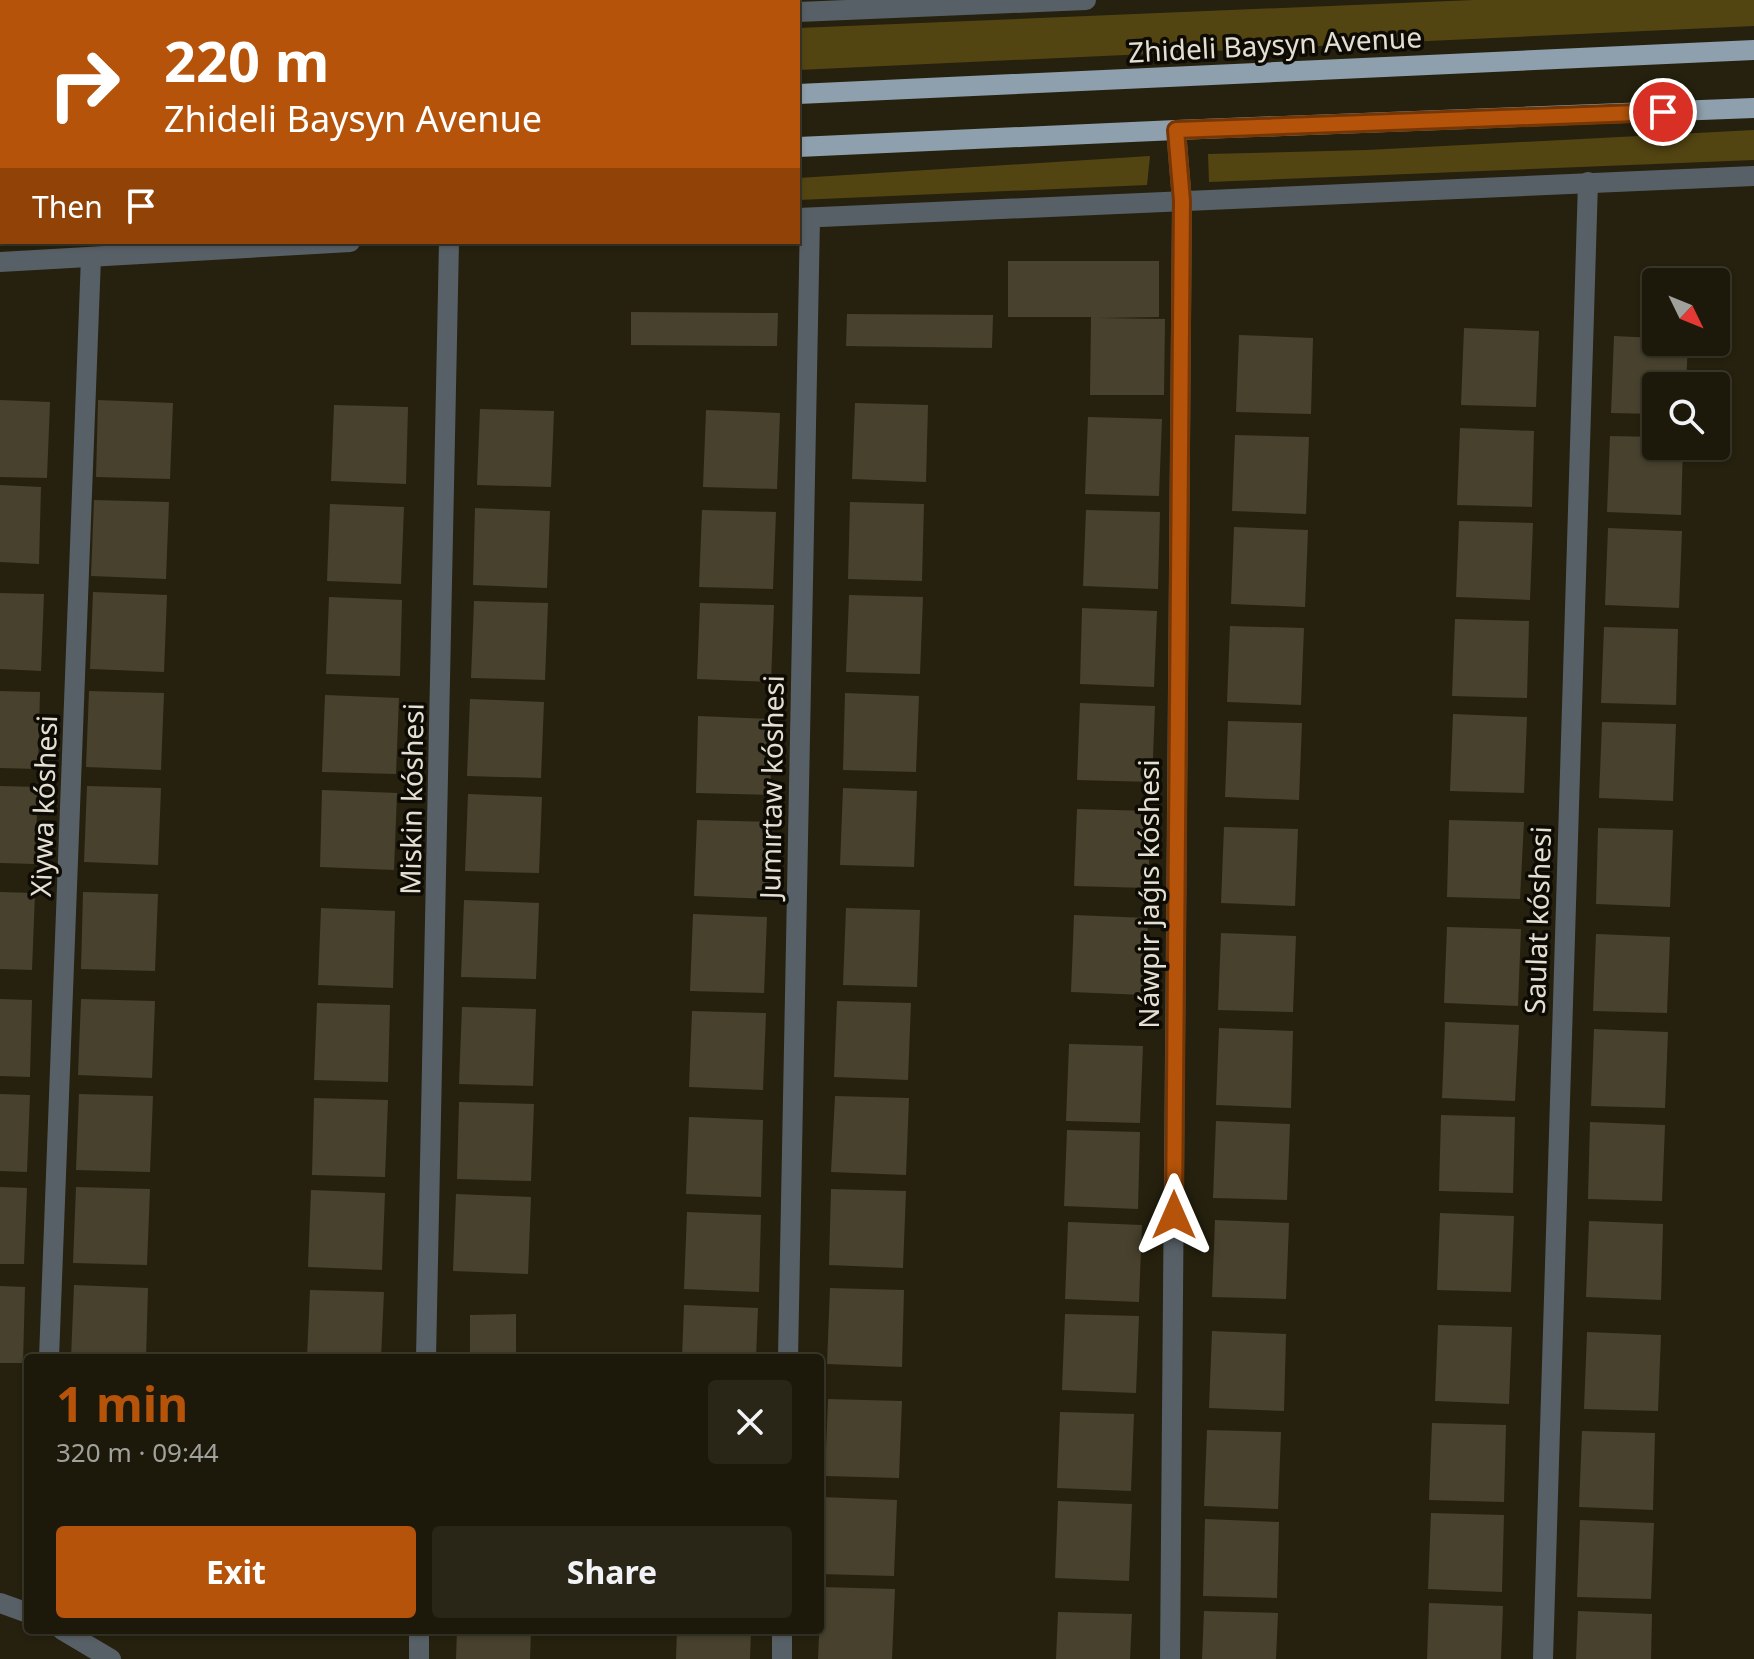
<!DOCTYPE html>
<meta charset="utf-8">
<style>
:root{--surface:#1c190a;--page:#292618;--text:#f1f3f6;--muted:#a0a09c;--line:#3a382b;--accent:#b45309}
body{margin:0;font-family:"Noto Sans",sans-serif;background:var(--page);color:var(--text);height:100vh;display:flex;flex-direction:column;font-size:30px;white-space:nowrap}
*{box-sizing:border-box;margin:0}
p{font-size:26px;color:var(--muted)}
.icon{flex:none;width:44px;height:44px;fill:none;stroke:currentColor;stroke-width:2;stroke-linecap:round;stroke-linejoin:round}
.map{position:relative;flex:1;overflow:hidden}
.side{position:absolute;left:24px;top:1354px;width:800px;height:280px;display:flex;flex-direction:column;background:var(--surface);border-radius:8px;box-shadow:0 2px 6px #0004,0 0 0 2px var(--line)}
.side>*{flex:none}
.top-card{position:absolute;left:0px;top:0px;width:800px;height:244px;box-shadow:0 2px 6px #0004,0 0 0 2px var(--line);background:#b45309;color:#fff;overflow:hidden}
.needle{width:52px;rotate:133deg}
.fabs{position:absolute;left:1642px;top:268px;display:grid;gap:16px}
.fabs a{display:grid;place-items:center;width:88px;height:88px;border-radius:8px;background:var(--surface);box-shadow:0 2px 6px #0004,0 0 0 2px var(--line);font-size:40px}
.pin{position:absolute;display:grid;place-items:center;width:68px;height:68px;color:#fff;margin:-34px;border:4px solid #fff;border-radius:50%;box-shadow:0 2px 8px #0007}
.me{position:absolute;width:88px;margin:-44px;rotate:0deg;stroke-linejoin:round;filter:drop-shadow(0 0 6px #0008)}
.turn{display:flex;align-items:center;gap:28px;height:168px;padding:0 32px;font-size:36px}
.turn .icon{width:104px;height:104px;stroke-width:2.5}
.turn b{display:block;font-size:56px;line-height:68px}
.then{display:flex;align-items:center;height:76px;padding:0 32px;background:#0003;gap:16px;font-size:30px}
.round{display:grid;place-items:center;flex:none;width:84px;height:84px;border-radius:8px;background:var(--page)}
.summary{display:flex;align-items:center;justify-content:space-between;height:136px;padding:0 32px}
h1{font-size:48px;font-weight:700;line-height:60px;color:var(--accent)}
.primary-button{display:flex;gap:16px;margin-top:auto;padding:16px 32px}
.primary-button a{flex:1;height:92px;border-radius:8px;background:var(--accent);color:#fff;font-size:32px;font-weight:700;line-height:92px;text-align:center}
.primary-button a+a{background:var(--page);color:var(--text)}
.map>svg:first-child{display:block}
</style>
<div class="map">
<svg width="1754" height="1659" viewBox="0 0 1754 1659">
<rect width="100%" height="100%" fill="#26210e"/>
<g fill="#534512">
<path d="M1474,0H1754V26L798,70V28Z"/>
<path d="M1754,130V160L1209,182L1208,154L1367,150Z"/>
<path d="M1150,156L1147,185L798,200V178Z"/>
</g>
<g fill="#47412d">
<path d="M1008,261H1159V317L1099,318L1165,319L1164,395H1090L1091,317H1008Z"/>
<path d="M631,312L778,313L777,346L631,345Z"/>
<path d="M847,314L993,315L992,348L846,346Z"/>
<path d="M1464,328L1539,331L1536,407L1461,405Z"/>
<path d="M1239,335L1313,338L1311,414L1236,412Z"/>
<path d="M1614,336L1656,338V342H1688L1686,386H1656V414L1611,413Z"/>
<path d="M0,400L50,402L47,478L0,477Z"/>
<path d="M98,400L173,403L170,479L96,477Z"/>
<path d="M855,403L928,405L926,482L852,479Z"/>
<path d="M334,405L408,407L406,484L331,481Z"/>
<path d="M480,409L554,411L551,487L477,485Z"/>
<path d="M706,410L780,413L777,489L703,487Z"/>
<path d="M1088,417L1162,419L1159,496L1085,494Z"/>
<path d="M1460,428L1534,431L1532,507L1457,505Z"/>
<path d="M1235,435L1309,437L1306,514L1232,511Z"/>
<path d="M1610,436L1656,437V446H1683L1681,515L1607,512Z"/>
<path d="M0,485L41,487L39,564L0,562Z"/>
<path d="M94,500L169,502L166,579L91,576Z"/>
<path d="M850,502L924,504L922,581L848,579Z"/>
<path d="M330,504L404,507L401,584L327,581Z"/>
<path d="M475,508L550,511L547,588L473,585Z"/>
<path d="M702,510L776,512L773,589L699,587Z"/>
<path d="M1086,510L1160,512L1158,589L1083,586Z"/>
<path d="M1459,521L1533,523L1530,600L1456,597Z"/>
<path d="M1234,527L1308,530L1305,607L1231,604Z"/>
<path d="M1608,528L1682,531L1679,608L1605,605Z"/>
<path d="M93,592L167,595L164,672L90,669Z"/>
<path d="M0,593L44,594L41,671L0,669Z"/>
<path d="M849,595L923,597L920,674L846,672Z"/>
<path d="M329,597L402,600L400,676L326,674Z"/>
<path d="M474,601L548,603L545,680L471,678Z"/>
<path d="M700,603L774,605L771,682L697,679Z"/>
<path d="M1082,608L1157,611L1154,687L1080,684Z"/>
<path d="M1455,619L1529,621L1527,698L1452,696Z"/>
<path d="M1230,626L1304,628L1301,705L1227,702Z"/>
<path d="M1604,627L1678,629L1676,705L1601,703Z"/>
<path d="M0,691L40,692L38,769L0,768Z"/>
<path d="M89,691L164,693L161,770L86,767Z"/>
<path d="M845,693L919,696L916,772L843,770Z"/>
<path d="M325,695L399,698L396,774L322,772Z"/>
<path d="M470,699L544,702L541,778L467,776Z"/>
<path d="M1080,703L1155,706L1152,782L1077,780Z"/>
<path d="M1453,714L1527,717L1524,793L1450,791Z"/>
<path d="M698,716L773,719L770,795L696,793Z"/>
<path d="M1228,721L1302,723L1299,800L1225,797Z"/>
<path d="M1602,722L1676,724L1673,801L1599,798Z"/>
<path d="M0,786L38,787L35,864L0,863Z"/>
<path d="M87,786L161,788L158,865L84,862Z"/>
<path d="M843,788L917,791L914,867L840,865Z"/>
<path d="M322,790L397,793L394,870L320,867Z"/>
<path d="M468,794L542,797L539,873L465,871Z"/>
<path d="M1077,809L1151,811L1148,888L1074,886Z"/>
<path d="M697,820L771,822L769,899L694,896Z"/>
<path d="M1449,820L1524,822L1520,899L1447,897Z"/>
<path d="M1224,827L1298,829L1295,906L1221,903Z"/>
<path d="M1598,828L1673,830L1670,907L1596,904Z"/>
<path d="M0,892L35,893L32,970L0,969Z"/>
<path d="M83,892L158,894L155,971L81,969Z"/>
<path d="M464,900L539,903L536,979L461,977Z"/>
<path d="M321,908L395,911L393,988L318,985Z"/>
<path d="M846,908L920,910L917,987L843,985Z"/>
<path d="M693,914L767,917L764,993L690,991Z"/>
<path d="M1074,915L1148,918L1145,995L1071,992Z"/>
<path d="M1447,927L1521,929L1518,1006L1444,1003Z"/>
<path d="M1221,933L1296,936L1293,1012L1218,1010Z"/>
<path d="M1596,934L1670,937L1667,1013L1593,1011Z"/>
<path d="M0,999L32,1000L30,1077L0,1076Z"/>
<path d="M81,999L155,1001L152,1078L78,1075Z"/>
<path d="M837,1001L911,1003L908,1080L834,1077Z"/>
<path d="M317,1003L390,1005L388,1082L314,1080Z"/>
<path d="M462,1007L536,1009L533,1086L459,1084Z"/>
<path d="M692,1011L766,1013L763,1090L689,1087Z"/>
<path d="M1445,1022L1519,1025L1515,1101L1442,1098Z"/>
<path d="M1219,1028L1293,1031L1291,1108L1216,1105Z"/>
<path d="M1594,1029L1668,1032L1665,1108L1591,1106Z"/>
<path d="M1069,1044L1143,1046L1140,1123L1066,1121Z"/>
<path d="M0,1094L30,1095L27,1172L0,1171Z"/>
<path d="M79,1094L153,1096L150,1172L76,1170Z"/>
<path d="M835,1096L909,1098L906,1175L831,1172Z"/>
<path d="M314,1098L388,1100L385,1177L312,1175Z"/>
<path d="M459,1102L534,1104L531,1181L457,1179Z"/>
<path d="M1441,1115L1515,1117L1513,1193L1439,1191Z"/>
<path d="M689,1117L763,1120L761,1197L686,1194Z"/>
<path d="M1216,1121L1290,1124L1287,1200L1213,1198Z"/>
<path d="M1590,1122L1665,1125L1662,1201L1588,1199Z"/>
<path d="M1067,1130L1140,1132L1138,1209L1064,1206Z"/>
<path d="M0,1187L27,1188L24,1264H0Z"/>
<path d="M76,1187L150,1189L147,1265L73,1263Z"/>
<path d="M831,1189L906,1191L903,1268L829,1265Z"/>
<path d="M311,1190L385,1193L382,1270L308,1267Z"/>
<path d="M456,1194L531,1197L528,1274L453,1271Z"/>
<path d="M687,1212L761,1215L759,1292L684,1289Z"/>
<path d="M1440,1213L1514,1216L1511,1292L1437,1290Z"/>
<path d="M1215,1220L1289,1223L1286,1299L1212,1297Z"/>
<path d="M1589,1221L1663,1224L1661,1300L1586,1297Z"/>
<path d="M1068,1222L1142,1225L1139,1302L1065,1299Z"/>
<path d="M74,1285L148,1288L146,1358H71Z"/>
<path d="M0,1286L25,1287L23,1363H0Z"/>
<path d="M830,1288L904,1290L902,1367L827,1364Z"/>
<path d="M310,1290L384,1292L381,1358H307Z"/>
<path d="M684,1305L758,1308L756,1358H682Z"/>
<path d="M516,1314V1358H470V1315Z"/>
<path d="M1065,1314L1139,1316L1136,1393L1062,1390Z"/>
<path d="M1438,1325L1512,1327L1509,1404L1435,1401Z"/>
<path d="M1212,1331L1286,1334L1284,1411L1209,1408Z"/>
<path d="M1587,1332L1661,1335L1658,1411L1584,1409Z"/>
<path d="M828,1399L902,1401L899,1478L825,1476Z"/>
<path d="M1060,1412L1134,1414L1131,1491L1057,1488Z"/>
<path d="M1432,1423L1506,1425L1504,1502L1429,1500Z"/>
<path d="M1207,1430L1281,1432L1278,1509L1204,1506Z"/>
<path d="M1582,1431L1655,1433L1653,1510L1579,1507Z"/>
<path d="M822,1497L897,1500L894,1576L820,1574Z"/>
<path d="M1058,1501L1132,1504L1129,1581L1055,1578Z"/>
<path d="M1431,1513L1504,1515L1502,1592L1428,1589Z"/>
<path d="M1205,1519L1279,1522L1277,1598L1203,1596Z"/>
<path d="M1580,1520L1654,1523L1651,1599L1577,1597Z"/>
<path d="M821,1587L895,1589L892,1659H818Z"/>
<path d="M1429,1603L1503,1606L1501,1659H1427Z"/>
<path d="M1204,1611L1278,1613L1276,1659H1202Z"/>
<path d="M1578,1611L1652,1614L1651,1659H1576Z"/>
<path d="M1058,1612L1132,1614L1130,1659H1056Z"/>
<path d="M457,1630H531L530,1659H456Z"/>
<path d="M677,1630H751L750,1659H676Z"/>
</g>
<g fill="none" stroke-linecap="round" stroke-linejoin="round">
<g stroke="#586067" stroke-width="20">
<path d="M437,2L438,0"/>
<path d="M798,12L1086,0"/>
<path d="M0,50H2"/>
<path d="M798,218L1754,176"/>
<path d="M0,262L350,242"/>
<path d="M49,1358L91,257"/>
<path d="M426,1358L449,242"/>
<path d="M788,1358L810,218"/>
<path d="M0,1603L28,1613"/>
<path d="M62,1630L111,1659"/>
<path d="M419,1659V1630"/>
<path d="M782,1659V1630"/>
<path d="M1170,1659L1182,201L1176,130"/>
<path d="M1543,1659L1588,182"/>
</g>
<g stroke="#8ea0ad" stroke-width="20">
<path d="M798,94L1754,50"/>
<path d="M0,131H2"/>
<path d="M798,147L1176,130L1754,108"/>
<path d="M0,184H2"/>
</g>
</g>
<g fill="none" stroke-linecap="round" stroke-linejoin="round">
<defs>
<path id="route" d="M1174,1215L1182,201L1176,130L1663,112"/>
</defs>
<use href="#route" stroke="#753606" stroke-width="20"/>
<use href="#route" stroke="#b45309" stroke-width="14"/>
</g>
<g text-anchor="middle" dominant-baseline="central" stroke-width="7" stroke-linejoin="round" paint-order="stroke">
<g font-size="28" fill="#e3dfd3" stroke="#0d0b04">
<text transform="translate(1275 44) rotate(-3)">Zhideli Baysyn Avenue</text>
<text transform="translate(771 787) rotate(-89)">Jumırtaw kóshesi</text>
<text transform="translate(411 799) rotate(-89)">Miskin kóshesi</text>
<text transform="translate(43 806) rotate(-88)">Xiywa kóshesi</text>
<text transform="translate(1148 894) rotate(-90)">Náwpir jaǵıs kóshesi</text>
<text transform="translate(1537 920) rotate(-88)">Saulat kóshesi</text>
</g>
</g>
</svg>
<div class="fabs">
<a><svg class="needle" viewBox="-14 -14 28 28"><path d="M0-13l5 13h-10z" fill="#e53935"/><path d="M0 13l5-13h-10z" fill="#a0a09c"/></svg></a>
<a><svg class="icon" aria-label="search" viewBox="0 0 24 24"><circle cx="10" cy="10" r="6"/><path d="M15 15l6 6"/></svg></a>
</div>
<div class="pin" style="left:1663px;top:112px;background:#d93025"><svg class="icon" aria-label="arrive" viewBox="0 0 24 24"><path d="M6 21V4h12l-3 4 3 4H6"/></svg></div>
<svg class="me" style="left:1174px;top:1215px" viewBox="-20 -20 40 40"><path d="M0-17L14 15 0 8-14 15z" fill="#b45309" stroke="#fff" stroke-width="4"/></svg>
<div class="top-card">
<div class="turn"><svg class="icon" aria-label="right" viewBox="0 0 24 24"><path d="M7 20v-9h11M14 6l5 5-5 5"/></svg><div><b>220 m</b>Zhideli Baysyn Avenue</div></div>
<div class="then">Then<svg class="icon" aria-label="arrive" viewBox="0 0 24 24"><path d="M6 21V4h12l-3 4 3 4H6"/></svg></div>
</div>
<section class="side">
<div class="summary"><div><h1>1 min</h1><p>320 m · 09:44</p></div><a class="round"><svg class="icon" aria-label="close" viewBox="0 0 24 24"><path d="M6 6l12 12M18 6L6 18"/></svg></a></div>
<div class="primary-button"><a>Exit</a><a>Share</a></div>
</section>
</div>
